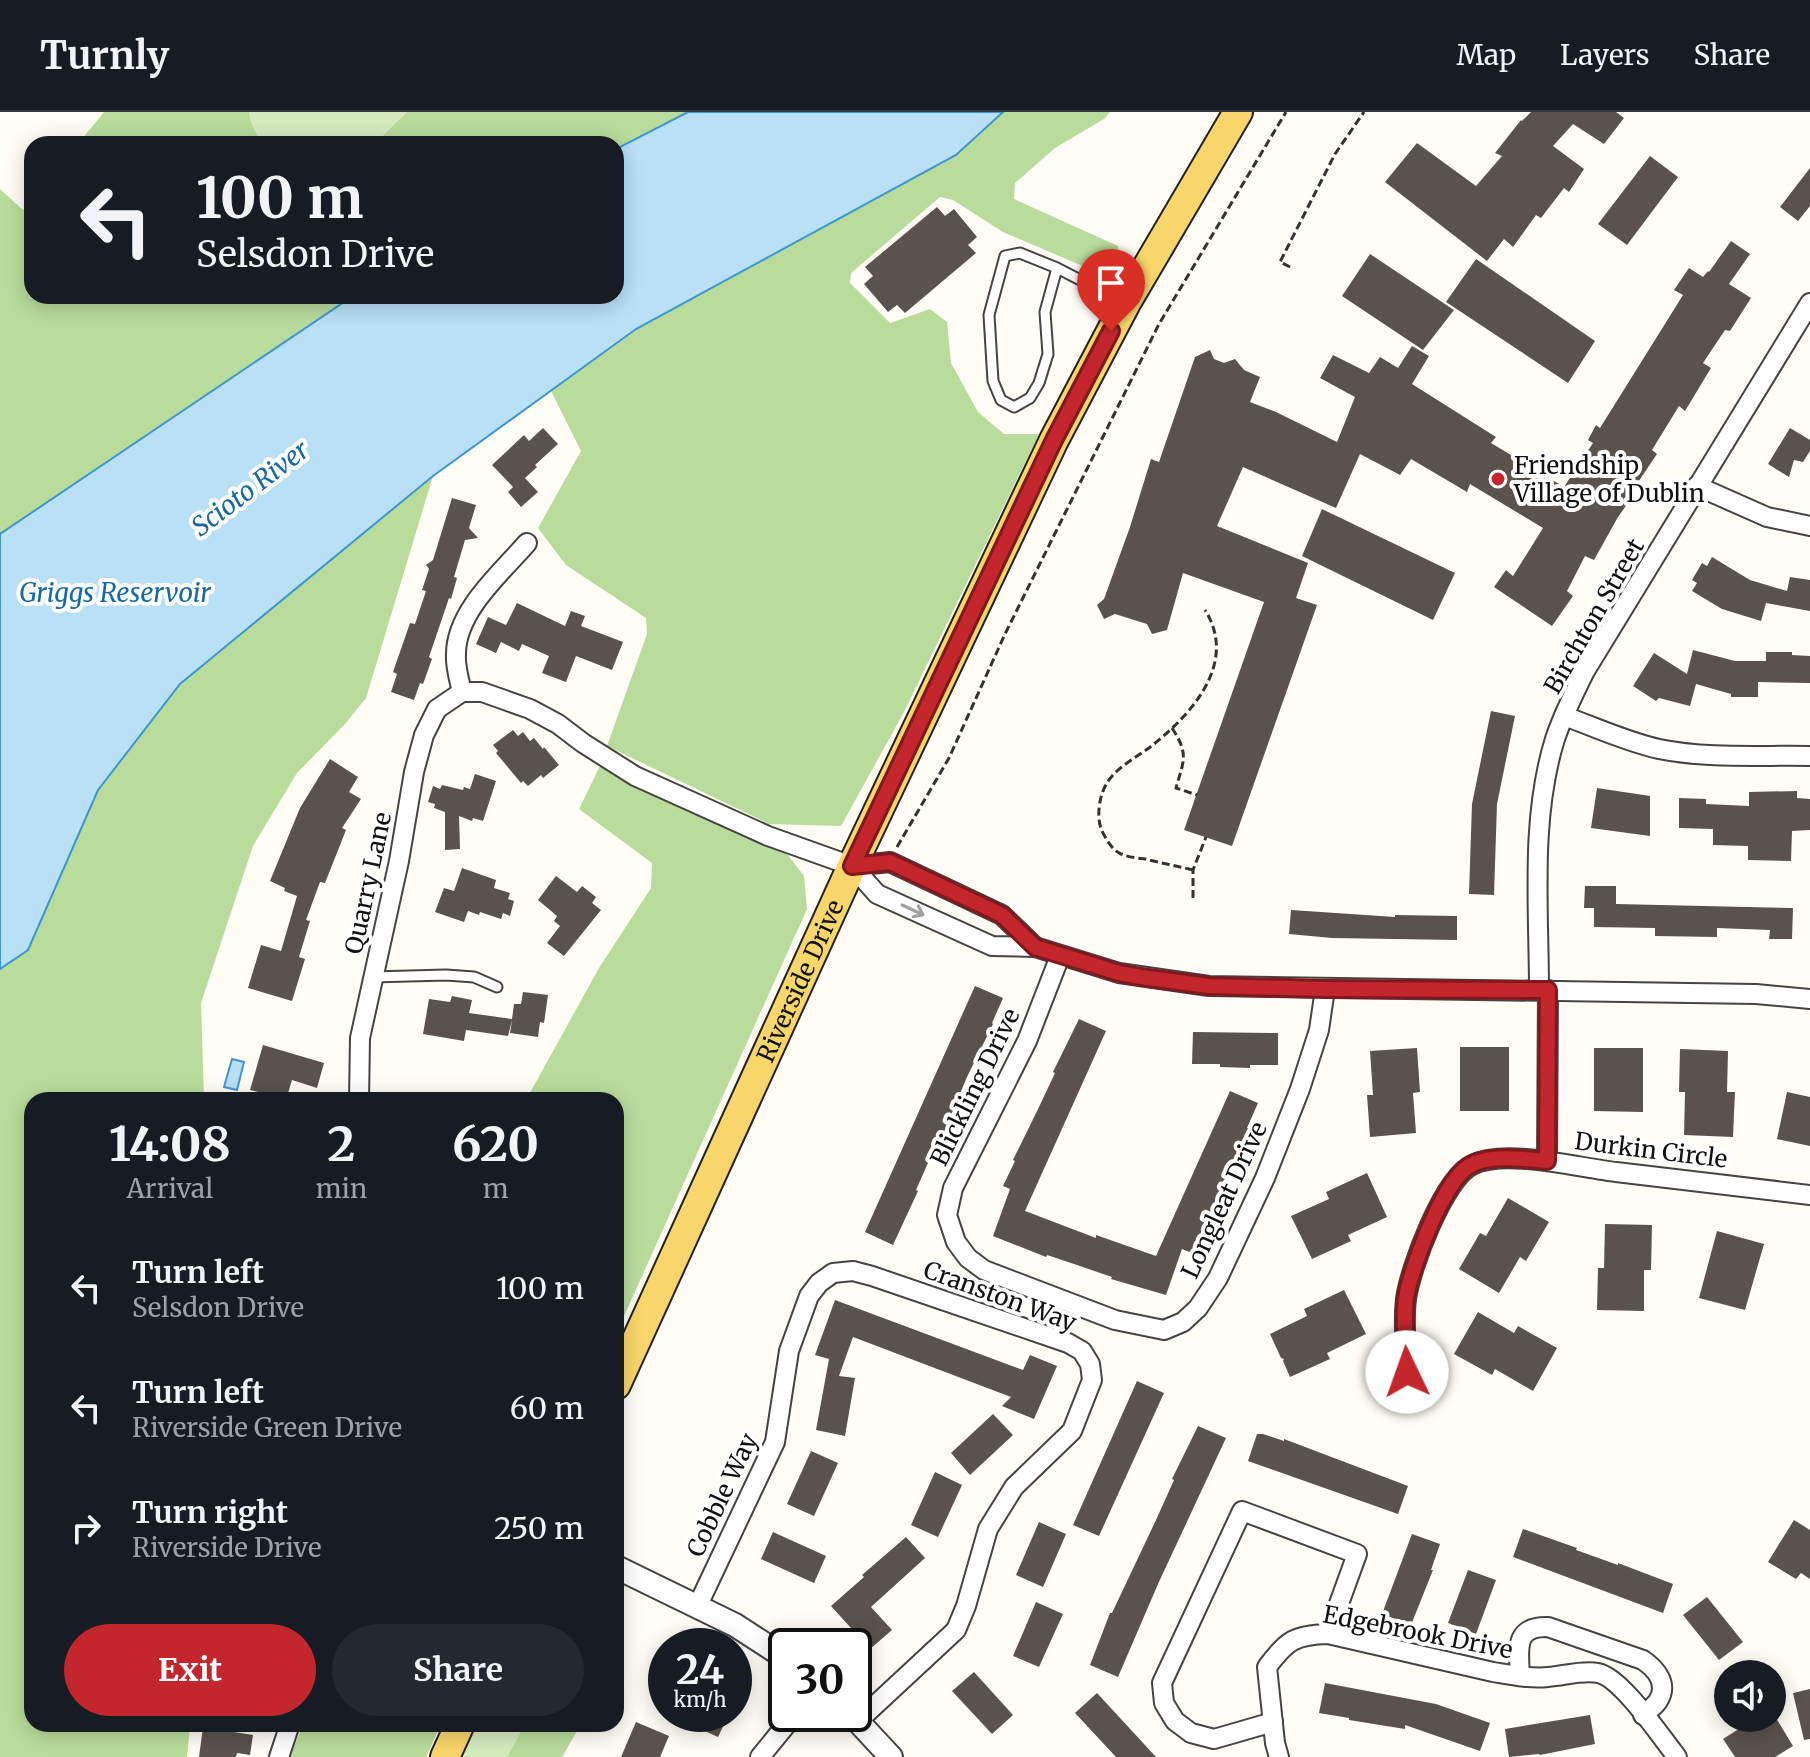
<!DOCTYPE html>
<style>
:root{--surface:#171b24;--page:#242831;--text:#f1f3f6;--muted:#9ea1a6;--line:#363941;--accent:#c4262e}
body{margin:0;font-family:Merriweather,serif;background:var(--page);color:var(--text);height:100vh;display:flex;flex-direction:column;font-size:30px;white-space:nowrap}
*{box-sizing:border-box;margin:0}
p{font-size:26px;color:var(--muted)}
.icon{flex:none;width:44px;height:44px;fill:none;stroke:currentColor;stroke-width:2;stroke-linecap:round;stroke-linejoin:round}
.map{position:relative;flex:1;overflow:hidden}
.panel{position:absolute;left:24px;top:980px;width:600px;height:640px;display:flex;flex-direction:column;background:var(--surface);border-radius:24px;box-shadow:0 4px 20px #0003}
.panel>*{flex:none}
.guide{position:absolute;left:24px;top:24px;width:600px;height:168px;border-radius:24px;box-shadow:0 4px 20px #0003;background:#171b24;color:var(--text);overflow:hidden}
.tools{position:absolute;left:1714px;top:1548px;display:grid;gap:16px}
.tools a{display:grid;place-items:center;width:72px;height:72px;border-radius:50%;background:var(--surface);box-shadow:0 4px 20px #0003;font-size:40px}
.speed{position:absolute;left:648px;top:1516px;display:flex;gap:16px;font-size:40px;font-weight:700;text-align:center}
.speed>*{display:grid;place-content:center;width:104px;height:104px;border-radius:50%;background:var(--surface);box-shadow:0 4px 20px #0003;line-height:1}
.speed small{font-size:20px;font-weight:400}
.speed .limit{border:4px solid #111;border-radius:12px;background:#fff;color:#111}
.pin{position:absolute;display:grid;place-items:center;width:68px;height:68px;color:#fff;margin:-82px -34px;border-radius:50% 50% 50% 0;rotate:-45deg;box-shadow:0 0 8px #0007}
.pin .icon{rotate:45deg}
.me{position:absolute;width:88px;margin:-44px;rotate:357deg;stroke-linejoin:round;filter:drop-shadow(0 0 6px #0008)}
.turn{display:flex;align-items:center;gap:28px;height:168px;padding:0 40px;font-size:36px}
.turn .icon{width:104px;height:104px;stroke-width:2.5}
.turn b{display:block;font-size:56px;line-height:68px}
.eta{display:flex;justify-content:space-evenly;align-items:center;height:136px;text-align:center}
.eta b{font-size:48px;font-weight:700;line-height:56px}
.action{display:flex;gap:16px;margin-top:auto;padding:16px 40px}
.action a{flex:1;height:92px;border-radius:48px;background:var(--accent);color:#fff;font-size:32px;font-weight:700;line-height:92px;text-align:center}
.action a+a{background:var(--page);color:var(--text)}
ul{padding:0;list-style:none}
li{display:flex;align-items:center;gap:24px;height:120px;padding:0 40px}
li div{flex:1}
li b{display:block;font-size:30px}
li em{font-style:normal}
header{display:flex;align-items:center;gap:48px;box-sizing:border-box;height:112px;padding:0 40px;background:var(--surface);border-bottom:2px solid var(--line)}
header strong{font-size:38px}
nav{display:flex;gap:44px;margin-inline-start:auto;font-size:28px}
.map>svg:first-child{display:block}
</style>
<header>
<strong>Turnly</strong>
<nav><a>Map</a><a>Layers</a><a>Share</a></nav>
</header>
<div class="map">
<svg width="1810" height="1645" viewBox="0 0 1810 1645">
<rect width="100%" height="100%" fill="#fffdf5"/>
<g fill="#d5ebbd">
<path d="M249,0H407L374,32H262L251,10Z"/>
<path d="M477,1612H525L507,1645H462Z"/>
</g>
<g fill="#b9dc9c">
<path d="M104,0H249L251,10L262,32H78Z"/>
<path d="M407,0H688L616,37V32H374Z"/>
<path d="M1003,0H1110L1104,7L1055,36L1015,71L1014,87L1118,134L1120,150L1106,164L1003,120L953,88L940,85L851,161L850,171L890,211L930,197L947,210L951,251L978,300L1004,322H1039L904,600L841,714L769,712L607,634L647,522L646,506L566,453L538,416L581,339L551,279L636,217L956,43Z"/>
<path d="M0,77L23,98L32,87V184H353L0,422Z"/>
<path d="M433,364L366,586L345,612L297,661L253,734L201,891L204,988H32V1612H190V1615L187,1645H0V857L28,838L98,678L180,572Z"/>
<path d="M600,654L698,702L788,743L804,764L807,797L616,1222V988H526L599,856L651,776L652,751L579,697Z"/>
<path d="M303,1612H441L426,1645H290Z"/>
<path d="M525,1612H581L562,1645H507Z"/>
</g>
<g fill="#b9e0f7" stroke="#3f96cf" stroke-width="2">
<path d="M688,0H1003L956,43L636,217L433,364L180,572L98,678L28,838L0,857V422L353,184H616V37Z"/>
<path d="M232,947L244,950L237,978L224,975Z"/>
</g>
<g fill="#5a524d">
<path d="M1531,0H1616L1624,6L1604,32L1573,12L1553,34L1584,57L1569,80L1564,76L1541,106L1536,103L1513,135L1504,127L1487,149L1385,70L1417,31L1476,74L1502,44L1495,41L1521,8L1522,9Z"/>
<path d="M1650,44L1678,65L1627,133L1598,112Z"/>
<path d="M1810,56V94L1798,109L1780,95Z"/>
<path d="M937,95L945,104L954,97L977,125L968,133L976,141L905,201L897,193L888,200L864,172L873,164L865,155Z"/>
<path d="M1731,129L1750,142L1729,172L1751,186L1730,219L1725,218L1703,251L1711,256L1685,299L1679,294L1652,338L1657,342L1632,379L1635,381L1618,405L1594,448L1585,444L1567,479L1573,484L1552,514L1494,475L1506,458L1513,464L1543,416L1470,372L1467,380L1411,347L1400,363L1360,342L1336,396L1243,355L1217,414L1308,451L1296,486L1317,493L1232,734L1184,718L1264,490L1183,461L1167,518L1152,522L1147,512L1115,502L1104,507L1097,493L1104,487L1130,415L1151,347L1159,350L1195,245L1210,238L1214,247L1224,251L1235,247L1244,258L1260,265L1250,290L1276,300L1337,330L1355,285L1320,266L1333,243L1369,261L1380,245L1398,256L1412,234L1429,244L1412,272L1496,325L1491,331L1564,375L1593,331L1588,328L1596,313L1600,316L1683,183L1674,178L1689,156L1703,165L1708,159L1709,160Z"/>
<path d="M1370,142L1454,198L1423,238L1342,184Z"/>
<path d="M1476,147L1595,229L1568,271L1446,190Z"/>
<path d="M543,316L558,332L535,353L537,355L525,366L538,380L521,395L508,380L513,375L492,353L524,323L529,329Z"/>
<path d="M1790,316L1810,328V339L1803,350L1794,348L1789,365L1768,352Z"/>
<path d="M452,386L476,393L469,416L478,426L465,428L454,465L457,466L451,487L449,486L429,545L432,547L423,572L420,571L414,588L391,580L397,562L393,560L410,511L415,512L426,479L422,478L429,457L426,453L433,448Z"/>
<path d="M1322,397L1455,461L1433,508L1302,444Z"/>
<path d="M1712,445L1750,468L1787,479L1790,465L1810,468V499L1766,491L1761,509L1722,497L1692,479L1697,471L1692,468L1702,451L1707,454Z"/>
<path d="M517,491L565,514L571,499L585,504L581,514L623,530L612,558L576,544L566,570L542,561L549,544L522,532L519,539L501,530L496,541L476,532L488,505L506,513Z"/>
<path d="M1693,538L1735,549H1766V540H1792V543L1810,544V571L1758,570V585H1731V582L1696,572L1690,594L1659,586L1656,589L1633,574L1654,541L1687,562Z"/>
<path d="M1491,599L1515,604L1497,692L1494,783L1469,782L1472,692Z"/>
<path d="M513,618L518,624L523,620L530,629L534,626L543,637L544,635L559,653L543,666L541,663L528,674L523,669L521,671L496,641L498,639L493,633Z"/>
<path d="M330,647L358,665L349,680L361,687L342,716L346,718L325,771L320,770L306,808L310,809L299,845L305,847L292,889L248,876L261,833L281,839L297,784L284,779L285,776L270,769L300,696Z"/>
<path d="M475,662L496,669L483,709L473,706L472,709L459,704L460,737L445,738V700L434,696L435,692L428,690L433,674L440,677L442,673L463,678L464,675L470,677Z"/>
<path d="M1597,676L1650,684V724L1591,716Z"/>
<path d="M1797,679V686L1810,687V718L1792,719L1791,749L1748,748V734L1713,733V717L1679,716V686L1706,687V692L1749,694V680Z"/>
<path d="M462,756L496,768L494,776L510,781L508,787L514,789L510,804L503,801L501,807L480,800L479,803L468,799L464,810L435,800L444,776L454,779Z"/>
<path d="M556,764L577,780L582,774L596,785L592,791L601,798L564,844L547,831L560,814L554,809L557,804L538,788Z"/>
<path d="M1585,774H1616V792L1793,796L1792,827H1769L1770,818L1717,816V825L1655,824V816L1594,815V796H1584Z"/>
<path d="M1291,798L1395,805V803L1457,804V828L1332,826L1289,822Z"/>
<path d="M975,874L1003,886L992,911L993,912L967,965L941,1027L939,1026L916,1078L918,1079L893,1133L865,1120Z"/>
<path d="M523,880L548,883L544,911L540,910L538,925L510,921L512,908L508,924L466,918L464,929L423,922L429,887L450,890L452,884L472,888L469,901L512,907L514,892H521Z"/>
<path d="M1079,907L1106,919L1025,1099L1033,1102L1096,1126V1123L1156,1144L1230,979L1258,991L1247,1016L1249,1017L1192,1141L1182,1137L1166,1183L1111,1167L1112,1165L1074,1152L1047,1143L1046,1145L993,1124L1010,1077L1003,1074L1015,1049L1013,1048L1039,995L1055,961L1053,960Z"/>
<path d="M1193,920L1278,921V953H1250V956L1220,955V952H1192Z"/>
<path d="M263,933L324,951L317,976L292,968L286,988H256L258,980L250,978Z"/>
<rect x="1460" y="935" width="49" height="64"/>
<path d="M1417,936L1420,980L1413,981L1416,1021L1370,1025L1367,983H1373L1370,939Z"/>
<path d="M1594,936H1643V1000L1594,999Z"/>
<path d="M1680,937L1728,939L1727,980H1735L1733,1025L1684,1023L1685,980H1679Z"/>
<path d="M1787,980L1810,985V1034L1777,1027Z"/>
<path d="M1367,1061L1387,1105L1348,1123L1351,1129L1312,1147L1291,1104L1329,1087L1326,1080Z"/>
<path d="M1508,1086L1549,1110L1526,1149L1520,1145L1499,1181L1459,1157L1480,1121L1486,1124Z"/>
<path d="M1605,1112L1652,1113L1651,1158H1644V1199L1597,1198L1598,1156H1604Z"/>
<path d="M1717,1119L1764,1132L1745,1198L1699,1186Z"/>
<path d="M1344,1178L1366,1222L1327,1241L1330,1247L1290,1265L1283,1249L1284,1247L1281,1246L1270,1222L1307,1204L1304,1197Z"/>
<path d="M835,1188L1023,1258L1030,1243L1057,1254L1034,1307L1002,1294L1011,1285L853,1225L839,1264L855,1266L845,1324L816,1318L829,1247L815,1243Z"/>
<path d="M1478,1200L1514,1221L1518,1214L1557,1236L1533,1279L1495,1257L1492,1263L1454,1242Z"/>
<path d="M1137,1269L1164,1281L1099,1424L1073,1413Z"/>
<path d="M993,1302L1013,1323L970,1363L951,1341Z"/>
<path d="M1198,1314L1226,1326L1158,1472L1118,1565L1090,1553L1110,1501H1112L1156,1408L1174,1368L1172,1367Z"/>
<path d="M1257,1322H1263L1284,1329V1327L1408,1374L1398,1402L1248,1349Z"/>
<path d="M811,1339L838,1351L814,1404L787,1392Z"/>
<path d="M935,1360L962,1373L938,1425L911,1413Z"/>
<path d="M1794,1408L1810,1418V1467L1801,1461L1796,1467L1768,1450Z"/>
<path d="M1039,1410L1066,1422L1043,1475L1016,1463Z"/>
<path d="M1523,1417L1577,1436L1576,1438L1618,1453V1451L1673,1472L1663,1501L1513,1445Z"/>
<path d="M773,1420L826,1444L814,1471L761,1447Z"/>
<path d="M1412,1422L1440,1432L1431,1458H1433L1411,1513L1382,1502Z"/>
<path d="M906,1425L925,1446L871,1495L892,1518L870,1537L831,1494L864,1465L862,1463Z"/>
<path d="M1468,1458L1496,1468L1476,1522L1448,1511Z"/>
<path d="M1707,1485L1743,1530L1719,1548L1683,1503Z"/>
<path d="M1036,1490L1063,1502L1039,1555L1013,1544Z"/>
<path d="M974,1560L1013,1603L992,1622L952,1579Z"/>
<path d="M1325,1571L1436,1592L1490,1611L1480,1639L1405,1613V1617L1349,1608V1606L1319,1601Z"/>
<path d="M1810,1577V1627L1804,1628L1793,1581Z"/>
<path d="M1097,1581L1156,1645H1116L1075,1601Z"/>
<path d="M667,1602H729L718,1625Z"/>
<path d="M1590,1603L1595,1632L1540,1643L1539,1642L1509,1645L1505,1617Z"/>
<path d="M1756,1606H1776L1793,1634L1775,1645H1735L1723,1627Z"/>
<path d="M636,1610L669,1624L660,1645H621Z"/>
<path d="M203,1615L253,1623L250,1643L237,1641L236,1645H199Z"/>
</g>
<g fill="none" stroke-linecap="round" stroke-linejoin="round">
<defs>
<g id="service">
<path d="M1057,156L1045,200L1048,242L1039,271L1030,286L1014,295L1001,288L993,269L989,203L1005,144L1020,141L1057,156L1123,190"/>
<path d="M372,865L446,863L474,865L497,875"/>
</g>
<g id="minor">
<path d="M1697,374L1767,405L1810,414"/>
<path d="M462,580C459,567 455,554 456,542C456,499 501,461 527,431"/>
<path d="M1564,604C1595,615 1627,630 1659,637C1708,647 1761,643 1810,644"/>
<path d="M852,754L877,782L992,834L1035,835L1119,861L1209,874L1756,882L1810,887"/>
<path d="M1060,844L1027,929L953,1076L947,1103L956,1130L968,1146L984,1158L1115,1208L1164,1218L1183,1210L1198,1196L1218,1166L1265,1066L1300,977L1319,918L1325,877"/>
<path d="M1539,878C1539,796 1530,707 1555,627C1563,603 1574,581 1585,559L1810,191"/>
<path d="M359,988L360,926L399,749L414,660L424,623L437,597L462,580H482L530,597L558,612L583,631L635,664L768,724L852,754L890,750L1002,803L1035,835"/>
<path d="M1547,1049L1548,878"/>
<path d="M1407,1260C1406,1235 1403,1211 1406,1187C1410,1156 1444,1066 1472,1053C1505,1036 1579,1056 1616,1060C1681,1068 1745,1075 1810,1083"/>
<path d="M698,1493L775,1330L789,1239L809,1184L819,1171L833,1161L853,1159L872,1164L1068,1231L1082,1239L1090,1252L1092,1268L1072,1319L1014,1375L988,1417L966,1494L956,1518L858,1609"/>
<path d="M1520,1564C1519,1538 1513,1514 1548,1515L1643,1548C1656,1557 1669,1572 1658,1589C1655,1594 1647,1599 1643,1603"/>
<path d="M1273,1610L1214,1627L1191,1621L1175,1609L1164,1591L1162,1571L1242,1399L1357,1442L1328,1522"/>
<path d="M279,1645L290,1612"/>
<path d="M760,1645L795,1602"/>
<path d="M1279,1645L1275,1631L1267,1555C1287,1528 1295,1523 1328,1522L1493,1560C1511,1563 1530,1567 1548,1565C1564,1564 1582,1558 1598,1561C1621,1565 1661,1625 1677,1645"/>
</g>
<g id="tertiary">
<path d="M616,1455L735,1513L786,1546"/>
<path d="M851,1602L891,1645"/>
</g>
<g id="primary">
<path id="s1" d="M616,1273L852,754L1054,328L1126,191L1238,0"/>
<path d="M445,1645L460,1612"/>
</g>
</defs>
<use href="#service" stroke="#444" stroke-width="13"/>
<use href="#minor" stroke="#444" stroke-width="22"/>
<use href="#tertiary" stroke="#444" stroke-width="26"/>
<use href="#primary" stroke="#222" stroke-width="32"/>
<g stroke="#333" stroke-width="3" stroke-dasharray="8 4" stroke-linecap="butt">
<path d="M1290,155L1280,150L1335,42L1364,0"/>
<path d="M1172,616C1189,642 1184,648 1176,676L1197,683"/>
<path d="M897,735L949,646L1005,522L1159,212L1286,0"/>
<path d="M1193,758C1177,754 1161,751 1145,747C1137,746 1128,745 1121,742C1112,738 1106,727 1102,719C1096,706 1099,683 1107,671C1116,656 1135,646 1149,636C1190,604 1239,552 1205,498"/>
<path d="M1193,786V758L1206,725"/>
</g>
<use href="#service" stroke="#fff" stroke-width="9"/>
<use href="#minor" stroke="#fff" stroke-width="18"/>
<use href="#tertiary" stroke="#fff" stroke-width="22"/>
<use href="#primary" stroke="#f9d66b" stroke-width="28"/>
</g>
<defs><path id="oneway-shaft" d="M-6 0H5M1.5-3L5.5 0L1.5 3" fill="none" stroke-width="1.6" stroke-linecap="round" stroke-linejoin="round" transform="scale(2)"/></defs>
<use stroke="#a0a0a0" href="#oneway-shaft" transform="translate(913 798) rotate(25)"/>
<g fill="none" stroke-linecap="round" stroke-linejoin="round">
<defs>
<path id="route" d="M1111,219L1054,328L852,754L890,750L1002,803L1035,835L1119,861L1141,865L1209,874L1325,877L1548,878L1547,1049C1525,1047 1488,1042 1469,1054C1443,1070 1411,1156 1406,1186C1403,1210 1406,1235 1407,1260"/>
</defs>
<use href="#route" stroke="#7f191e" stroke-width="20"/>
<use href="#route" stroke="#c4262e" stroke-width="14"/>
</g>
<circle fill="#c4262e" stroke="#fff" stroke-width="3" cx="1498" cy="367" r="8"/>
<g text-anchor="middle" dominant-baseline="central" stroke-width="8" stroke-linejoin="round" paint-order="stroke">
<g font-size="24" fill="#111" stroke="#fff" text-anchor="start">
<text x="1514" y="353">Friendship<tspan x="1514" dy="28">Village of Dublin</tspan></text>
</g>
<g font-size="24" fill="#111" stroke="#fff">
<text transform="translate(1594 504) rotate(-60)">Birchton Street</text>
<text transform="translate(368 771) rotate(-78)">Quarry Lane</text>
<text stroke="none"><textPath href="#s1" startOffset="444">Riverside Drive</textPath></text>
<text transform="translate(975 975) rotate(-64)">Blickling Drive</text>
<text transform="translate(1651 1038) rotate(7)">Durkin Circle</text>
<text transform="translate(1224 1088) rotate(-65)">Longleat Drive</text>
<text transform="translate(1000 1184) rotate(20)">Cranston Way</text>
<text transform="translate(722 1383) rotate(-65)">Cobble Way</text>
<text transform="translate(1418 1520) rotate(11)">Edgebrook Drive</text>
</g>
<g font-size="26" font-style="italic" fill="#1768a6" stroke="#fff">
<text transform="translate(250 376) rotate(-37)">Scioto River</text>
<text x="115" y="480">Griggs Reservoir</text>
</g>
</g>
</svg>
<div class="tools">
<a><svg class="icon" aria-label="sound" viewBox="0 0 24 24"><path d="M4 9h4l5-4v14l-5-4H4zM17 9q2 3 0 6"/></svg></a>
</div>
<div class="speed"><div>24<small>km/h</small></div><div class="limit">30</div></div>
<div class="pin" style="left:1111px;top:219px;background:#d93025"><svg class="icon" aria-label="arrive" viewBox="0 0 24 24"><path d="M6 21V4h12l-3 4 3 4H6"/></svg></div>
<svg class="me" style="left:1407px;top:1260px" viewBox="-20 -20 40 40"><circle r="19" fill="#fff"/><path d="M0-13L10 11 0 6-10 11z" fill="#c4262e"/></svg>
<div class="guide">
<div class="turn"><svg class="icon" aria-label="left" viewBox="0 0 24 24"><path d="M17 20v-9H6M10 6l-5 5 5 5"/></svg><div><b>100 m</b>Selsdon Drive</div></div>
</div>
<section class="panel">
<div class="eta">
<div><b>14:08</b><p>Arrival</p></div>
<div><b>2</b><p>min</p></div>
<div><b>620</b><p>m</p></div>
</div>
<ul>
<li><svg class="icon" aria-label="left" viewBox="0 0 24 24"><path d="M17 20v-9H6M10 6l-5 5 5 5"/></svg><div><b>Turn left</b><p>Selsdon Drive</p></div><em>100 m</em></li>
<li><svg class="icon" aria-label="left" viewBox="0 0 24 24"><path d="M17 20v-9H6M10 6l-5 5 5 5"/></svg><div><b>Turn left</b><p>Riverside Green Drive</p></div><em>60 m</em></li>
<li><svg class="icon" aria-label="right" viewBox="0 0 24 24"><path d="M7 20v-9h11M14 6l5 5-5 5"/></svg><div><b>Turn right</b><p>Riverside Drive</p></div><em>250 m</em></li>
</ul>
<div class="action"><a>Exit</a><a>Share</a></div>
</section>
</div>
